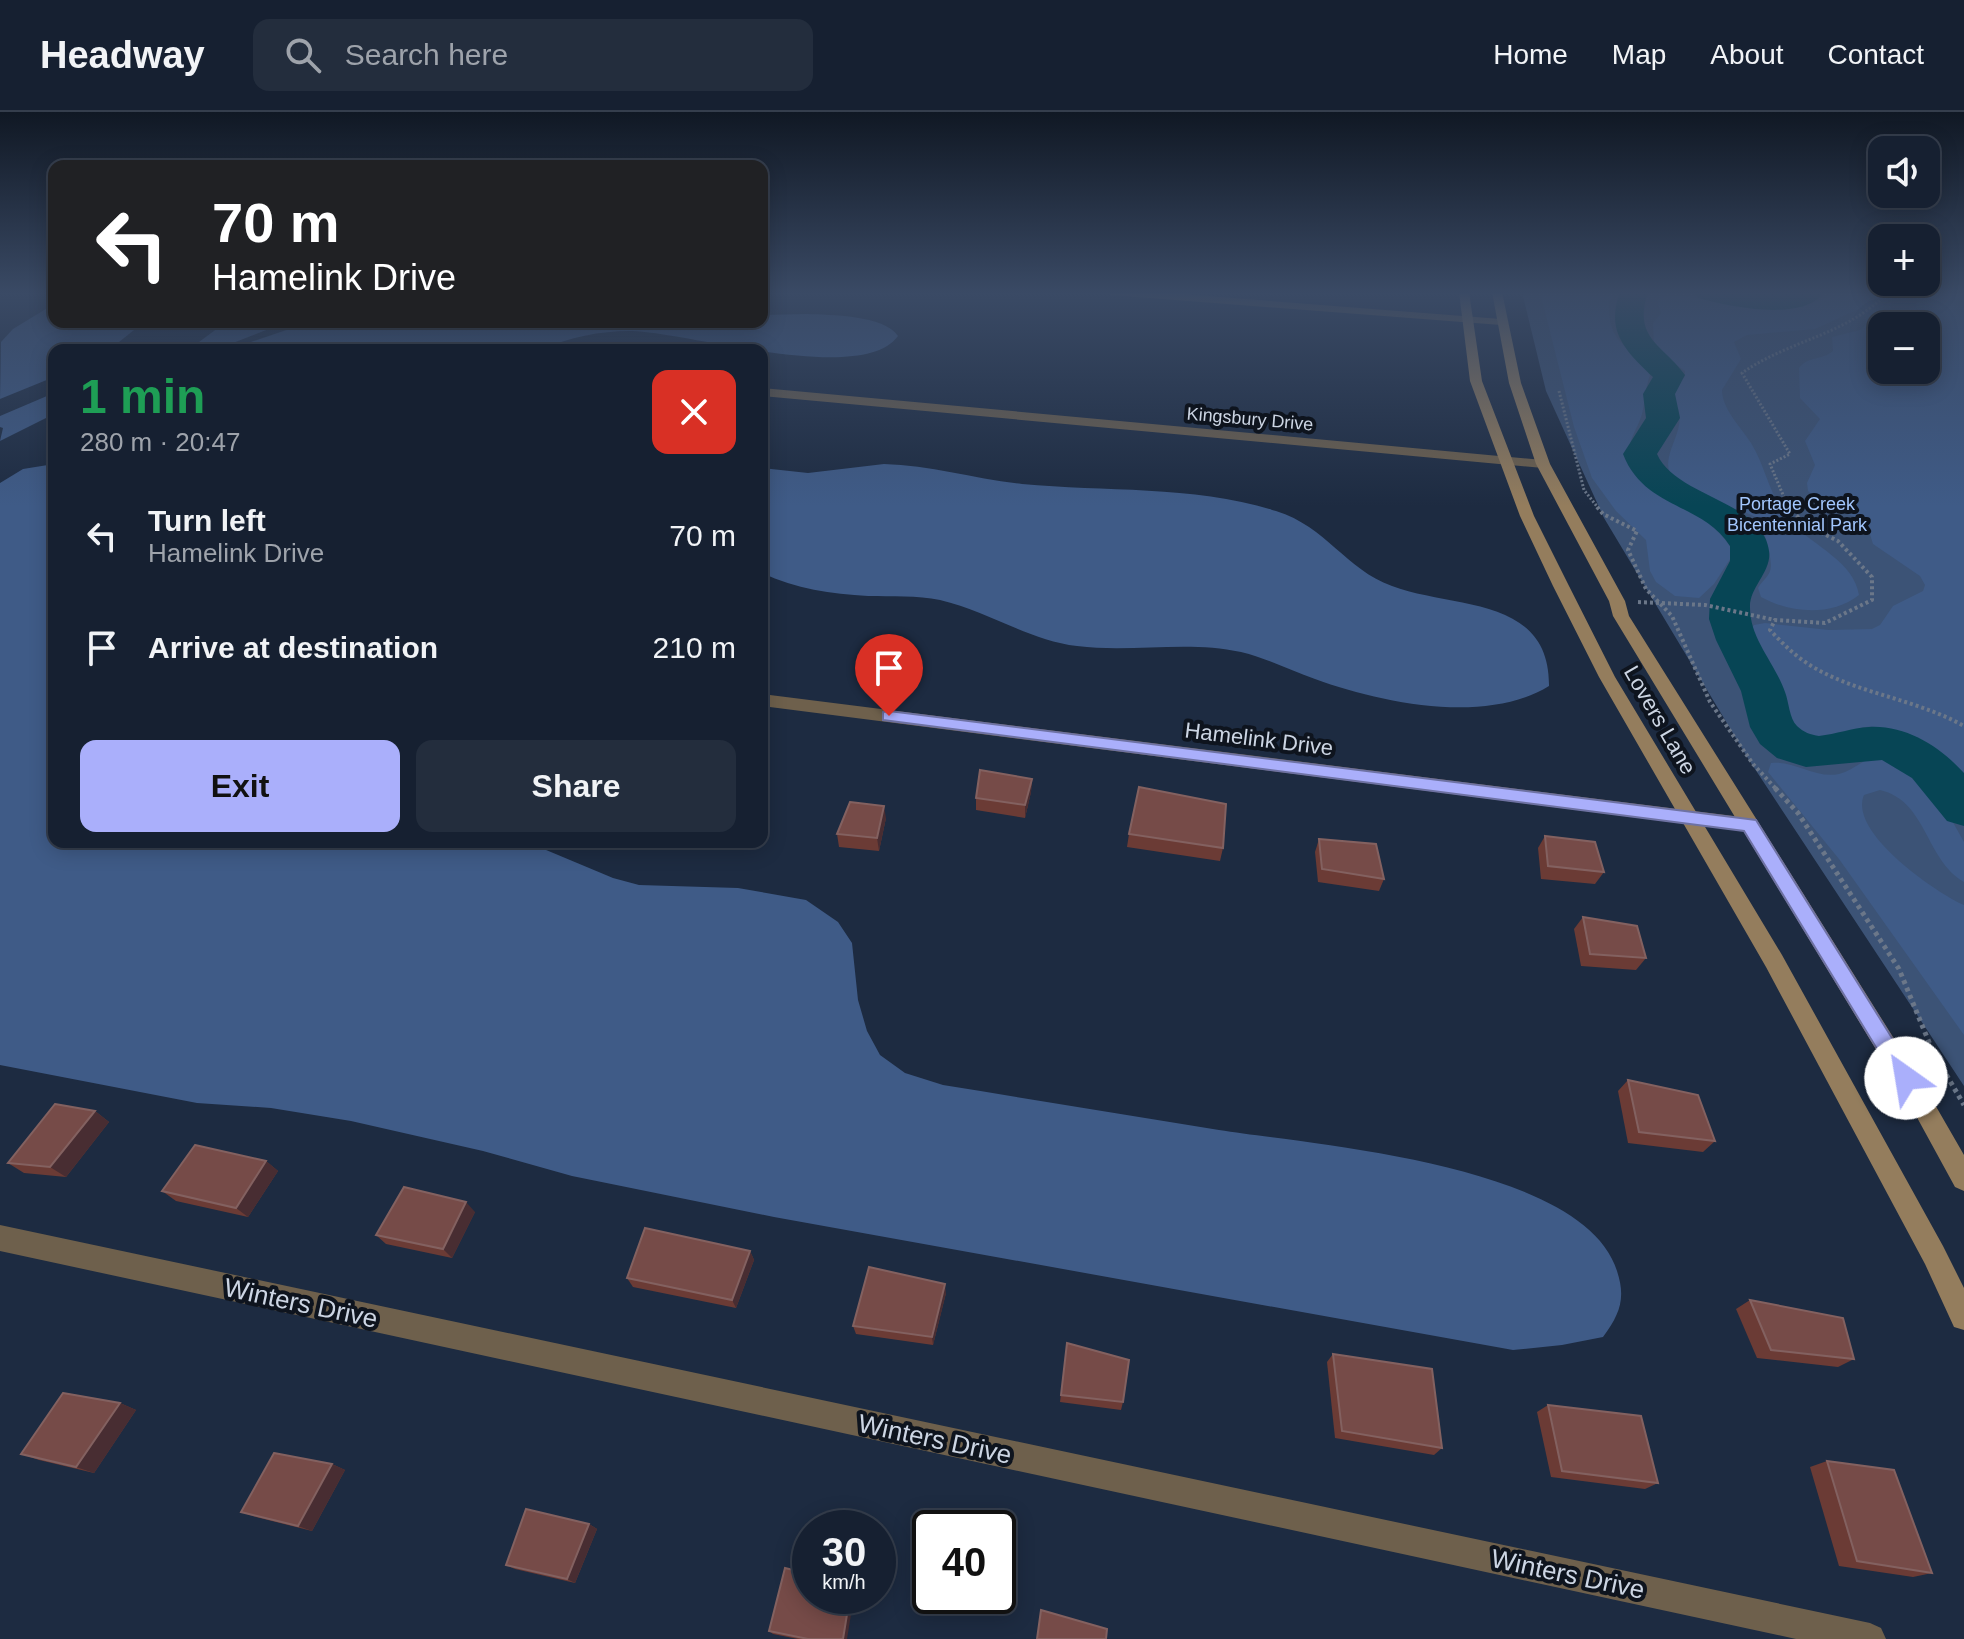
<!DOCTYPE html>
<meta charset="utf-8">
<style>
:root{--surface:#162031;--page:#232d3d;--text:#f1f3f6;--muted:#9ea3ab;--line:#353e4d;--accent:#aaaffb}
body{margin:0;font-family:Helvetica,sans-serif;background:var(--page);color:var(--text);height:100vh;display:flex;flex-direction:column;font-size:30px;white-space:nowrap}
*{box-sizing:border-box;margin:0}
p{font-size:26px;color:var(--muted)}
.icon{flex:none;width:44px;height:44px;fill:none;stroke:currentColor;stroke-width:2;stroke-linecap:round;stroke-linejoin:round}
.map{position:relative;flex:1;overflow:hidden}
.sheet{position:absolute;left:48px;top:232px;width:720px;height:504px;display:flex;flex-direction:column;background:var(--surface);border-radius:16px;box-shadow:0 4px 20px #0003,0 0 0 2px var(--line)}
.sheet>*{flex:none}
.top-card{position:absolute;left:48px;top:48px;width:720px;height:168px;border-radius:16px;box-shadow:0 4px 20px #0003,0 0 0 2px var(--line);background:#202124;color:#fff;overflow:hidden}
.buttons{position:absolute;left:1868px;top:24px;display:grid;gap:16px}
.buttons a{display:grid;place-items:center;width:72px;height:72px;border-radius:16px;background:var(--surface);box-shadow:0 4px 20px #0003,0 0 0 2px var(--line);font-size:40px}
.speed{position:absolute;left:792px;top:1398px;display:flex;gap:16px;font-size:40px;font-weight:700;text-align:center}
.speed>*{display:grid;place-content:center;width:104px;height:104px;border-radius:50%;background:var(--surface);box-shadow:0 4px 20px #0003,0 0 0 2px var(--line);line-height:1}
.speed small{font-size:20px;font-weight:400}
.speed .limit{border:4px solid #111;border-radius:12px;background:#fff;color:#111}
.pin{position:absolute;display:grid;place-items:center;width:68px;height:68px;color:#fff;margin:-82px -34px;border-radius:50% 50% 50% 0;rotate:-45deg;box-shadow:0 0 8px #0007}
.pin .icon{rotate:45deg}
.me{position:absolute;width:88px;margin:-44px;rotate:328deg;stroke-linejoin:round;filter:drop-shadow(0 0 6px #0008)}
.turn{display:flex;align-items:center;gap:28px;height:168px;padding:0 32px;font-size:36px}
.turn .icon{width:104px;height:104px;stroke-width:2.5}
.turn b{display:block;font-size:56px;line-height:68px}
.round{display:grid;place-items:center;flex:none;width:84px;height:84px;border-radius:16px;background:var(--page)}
.head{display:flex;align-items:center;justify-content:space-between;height:136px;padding:0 32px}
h1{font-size:48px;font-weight:700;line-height:60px;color:#1e9e55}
.primary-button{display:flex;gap:16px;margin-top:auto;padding:16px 32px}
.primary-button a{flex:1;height:92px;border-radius:16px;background:var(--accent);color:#111;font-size:32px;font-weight:700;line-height:92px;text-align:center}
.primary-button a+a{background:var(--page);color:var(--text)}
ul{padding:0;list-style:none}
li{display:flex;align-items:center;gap:24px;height:112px;padding:0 32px}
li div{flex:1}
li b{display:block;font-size:30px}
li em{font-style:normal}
header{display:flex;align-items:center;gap:48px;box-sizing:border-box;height:112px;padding:0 40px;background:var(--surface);border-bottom:2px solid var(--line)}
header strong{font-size:38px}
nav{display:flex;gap:44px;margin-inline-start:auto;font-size:28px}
.search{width:560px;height:72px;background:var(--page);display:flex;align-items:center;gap:20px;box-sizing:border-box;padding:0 28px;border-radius:16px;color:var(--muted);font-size:30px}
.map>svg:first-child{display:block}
</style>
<header>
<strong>Headway</strong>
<div class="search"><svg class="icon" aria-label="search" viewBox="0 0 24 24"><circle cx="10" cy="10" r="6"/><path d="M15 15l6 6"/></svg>Search here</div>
<nav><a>Home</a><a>Map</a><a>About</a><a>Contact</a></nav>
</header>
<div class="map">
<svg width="1964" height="1527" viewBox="0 0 1964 1527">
<rect width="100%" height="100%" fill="#1d2b41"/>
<path fill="#3c5376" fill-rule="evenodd" d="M1522,180H1964V974L1749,648L1604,406L1546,279ZM1882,214H1926V258H1882Z"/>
<g fill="#3f5b87" fill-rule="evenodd">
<path d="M1540,180H1618L1609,189C1607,239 1635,230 1650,263C1645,277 1645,290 1642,302C1637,319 1627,328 1629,347C1656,383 1714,402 1734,441L1714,472L1699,486L1675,484L1656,470L1650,459L1646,428L1616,399L1592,366L1574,315Z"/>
<path d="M1832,180H1872L1873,184L1861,196L1815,217L1747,223L1734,230L1741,247L1722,278C1722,297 1741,315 1751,331C1767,357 1770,389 1793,412C1814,434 1854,450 1859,483C1831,505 1790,501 1761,485L1758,476C1762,469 1768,465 1770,459C1774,449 1763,414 1757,406C1732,391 1659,384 1669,345C1672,330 1684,313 1678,297C1676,292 1672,287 1670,281L1685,264V259L1654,237L1653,211L1661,201L1657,189L1660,185C1701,179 1803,212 1832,180Z"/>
<path d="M1916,180H1964V664C1946,643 1894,612 1866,615C1855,616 1849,625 1839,628C1820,634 1793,629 1783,610C1778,602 1779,590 1775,580C1766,559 1749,543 1750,518L1754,513L1765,511L1829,518L1872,517L1880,513L1893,494L1923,479L1925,473L1920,464L1873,432L1867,413L1860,407L1824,393L1808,379L1807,371L1815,353L1805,329L1820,307L1800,286L1799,256C1808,244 1823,248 1833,239L1832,225L1860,218L1874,206L1915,195L1918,191ZM1926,214V258H1882V214Z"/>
<path d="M54,192V210H158L134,218L109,238H54V265L0,287L1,230L13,217Z"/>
<path d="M807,202C830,203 884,203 898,224C862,274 688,220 631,219C599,219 570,225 541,238H227L310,210H762V203Z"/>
<path d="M226,210H287L215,238H163L199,230Z"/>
<path d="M54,281V302L0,329L3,316L0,315V304Z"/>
<path d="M54,352V730H527L613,766L639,773L738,776L806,788L838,810L852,831L858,888L867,919L880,943L905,961L943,973C1035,988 1127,1003 1219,1018C1314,1033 1584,1052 1617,1159C1626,1186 1620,1202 1603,1225L1562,1233L1513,1238L774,1105L572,1064L483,1039L351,1009L271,996L197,991L0,953V371L23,357Z"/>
<path d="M884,352C931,353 975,367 1022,372C1106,380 1195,373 1276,399C1327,415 1345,457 1392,474C1452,497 1550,483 1549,574C1486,613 1381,591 1315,567C1290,558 1266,546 1241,540C1187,528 1132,541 1077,534C1028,528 988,499 940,488C917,483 892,485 868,484C831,482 796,477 762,461V356L808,361Z"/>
<path d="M1873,645L1895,646L1905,650L1932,673L1964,730V770C1925,747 1927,689 1880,678L1864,683C1848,720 1935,780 1964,793V923L1839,747L1768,660L1771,651C1794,648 1815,667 1839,662C1851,659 1862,649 1873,645Z"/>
</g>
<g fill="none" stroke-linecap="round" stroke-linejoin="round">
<g fill="#074555" fill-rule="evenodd">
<path d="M1620,180H1648C1632,227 1664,233 1685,263L1675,282L1680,306L1657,342C1676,385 1763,389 1769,439C1772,460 1749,475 1750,496C1750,527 1775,551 1785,580C1789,590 1789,606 1797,614C1803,620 1811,623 1819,624C1836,622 1852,616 1869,615C1907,613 1940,635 1964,661V714L1947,709L1912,666L1882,648L1806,655L1777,646L1760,632L1750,615L1741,579L1716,528L1709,507L1710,487L1730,449V434C1703,391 1644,397 1623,342L1646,306L1643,282L1653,265C1626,239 1605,220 1620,180Z"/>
<path d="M1694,180H1824C1803,211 1728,194 1698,186Z"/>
</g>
<g stroke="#6b7789" stroke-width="3" stroke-dasharray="2 2" stroke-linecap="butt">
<path d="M1559,279L1584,378L1599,397"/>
<path d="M1789,397L1770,352L1790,342L1742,261C1789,228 1848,223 1888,180"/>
</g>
<g stroke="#6b7789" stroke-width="4" stroke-dasharray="3 3" stroke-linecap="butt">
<path d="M1597,395L1603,402L1637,419L1628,438L1646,477L1672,504L1710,590L1753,652L1777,678"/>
<path d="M1788,395L1806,413L1838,429L1872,465V488L1825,511L1775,508L1770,518C1783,532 1796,545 1813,555C1859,582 1916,587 1964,614"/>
<path d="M1638,490L1705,493L1775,508"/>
</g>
<path stroke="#6b7789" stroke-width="5" stroke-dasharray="4 4" stroke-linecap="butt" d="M1775,676L1798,701L1899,857L1933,940L1964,993"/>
<g fill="#6e604c" fill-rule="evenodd">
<path d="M1106,180H1156L1501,207L1507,210L1501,213L1111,183Z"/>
<path d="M762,276L1543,348L1550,352L1543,356L762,284Z"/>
<path d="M762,582L1750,706L1760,713L1750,720L762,594Z"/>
<path d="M0,1113L1870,1511L1881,1516L1886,1527H1796L0,1139Z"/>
</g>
<g fill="#947d5d" fill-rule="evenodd">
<path d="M1459,180H1469L1482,269L1534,404L1569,474L1615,565L1782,843L1943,1134L1964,1176V1218L1954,1215L1925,1152L1766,855L1599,565L1553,474L1520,404L1470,269Z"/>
<path d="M1492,180H1502L1521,271L1550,352L1625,489L1629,504L1930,984L1964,1043V1079L1955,1075L1914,1000L1613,504L1609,489L1536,352L1509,271Z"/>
</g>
</g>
<g fill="#6b3b35">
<path d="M1032,667L1031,680L1025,706L976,698V686Z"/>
<path d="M886,706L879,739L839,735L837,722Z"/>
<path d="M1129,722L1223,736L1220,749L1127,735Z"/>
<path d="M1545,724L1604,760L1595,772L1541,767L1538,736Z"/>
<path d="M1319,727L1384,767L1379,779L1318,770L1315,740Z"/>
<path d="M1583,805L1646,846L1636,858L1581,854L1574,817Z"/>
<path d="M1628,968L1715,1029L1703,1040L1628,1031L1618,979Z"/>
<path d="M95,999L109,1010L66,1065L24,1061L8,1051Z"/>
<path d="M266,1049L278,1059L248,1105L176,1089L162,1079Z"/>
<path d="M475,1100L452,1146L386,1132L376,1123Z"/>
<path d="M750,1139L754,1148L736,1196L633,1175L627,1166Z"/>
<path d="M946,1181L933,1233L856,1222L853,1214Z"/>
<path d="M1750,1188L1854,1247L1838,1255L1757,1246L1736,1197Z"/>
<path d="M1067,1231L1123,1290L1121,1298L1060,1290Z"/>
<path d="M1333,1242L1442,1336L1434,1343L1335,1326L1327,1250Z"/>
<path d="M120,1291L136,1298L94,1361L39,1348L21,1342Z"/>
<path d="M1548,1293L1658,1371L1645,1377L1551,1365L1537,1300Z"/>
<path d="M1827,1349L1932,1461L1913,1465L1839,1454L1810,1355Z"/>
<path d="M332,1352L345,1358L312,1419L256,1405L241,1400Z"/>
<path d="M589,1412L597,1417L575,1471L515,1457L506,1453Z"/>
<path d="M769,1519L847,1527H798L773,1522Z"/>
</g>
<g fill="#482d32">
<path d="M1032,667L1031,680L1025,706V693Z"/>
<path d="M884,694L886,706L879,739L877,726Z"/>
<path d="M95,999L109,1010L66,1065L50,1055Z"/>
<path d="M266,1049L278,1059L248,1105L236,1096Z"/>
<path d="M466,1090L475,1100L452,1146L443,1137Z"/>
<path d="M750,1139L754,1148L736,1196L732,1188Z"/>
<path d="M945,1172L946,1181L933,1233L932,1225Z"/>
<path d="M120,1291L136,1298L94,1361L76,1355Z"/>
<path d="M332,1352L345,1358L312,1419L298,1414Z"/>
<path d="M589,1412L597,1417L575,1471L567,1467Z"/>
<path d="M850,1484H854L847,1527H843Z"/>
</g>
<g fill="#764b48" stroke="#836160" stroke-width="2">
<path d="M980,658L1032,667L1025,693L976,686Z"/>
<path d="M1139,675L1226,692L1223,736L1129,722Z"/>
<path d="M850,690L884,694L877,726L837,722Z"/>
<path d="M1545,724L1595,730L1604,760L1548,754Z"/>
<path d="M1319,727L1376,732L1384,767L1322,757Z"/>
<path d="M1583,805L1637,814L1646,846L1590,842Z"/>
<path d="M1628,968L1698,983L1715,1029L1639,1020Z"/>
<path d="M55,992L95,999L50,1055L8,1051Z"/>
<path d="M195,1033L266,1049L236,1096L162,1079Z"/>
<path d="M404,1075L466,1090L443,1137L376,1123Z"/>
<path d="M645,1116L750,1139L732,1188L627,1166Z"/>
<path d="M869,1155L945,1172L932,1225L853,1214Z"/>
<path d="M1750,1188L1843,1206L1854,1247L1771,1238Z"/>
<path d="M1067,1231L1129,1248L1123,1290L1061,1283Z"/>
<path d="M1333,1242L1432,1257L1442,1336L1342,1319Z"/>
<path d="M63,1281L120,1291L76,1355L21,1342Z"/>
<path d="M1548,1293L1641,1304L1658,1371L1562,1359Z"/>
<path d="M274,1341L332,1352L298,1414L241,1400Z"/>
<path d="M1827,1349L1894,1358L1932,1461L1857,1449Z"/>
<path d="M526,1397L589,1412L567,1467L506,1453Z"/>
<path d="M785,1456L810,1462V1484H850L843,1527H808L769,1519Z"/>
<path d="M1041,1498L1107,1517L1106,1527H1037Z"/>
</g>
<linearGradient id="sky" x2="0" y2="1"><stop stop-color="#101824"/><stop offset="0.46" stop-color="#3a4a65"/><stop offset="1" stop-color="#3a4a65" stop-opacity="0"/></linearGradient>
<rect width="1964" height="394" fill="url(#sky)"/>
<path fill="#aaaffb" stroke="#6e72a3" stroke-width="2" d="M889,599L1756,708L1917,966L1914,973L1906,976L1899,973L1744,719L883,608V600Z"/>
<g text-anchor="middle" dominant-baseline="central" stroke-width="8" stroke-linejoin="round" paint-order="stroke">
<g font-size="18" fill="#ccd5e3" stroke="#0e141e">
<text transform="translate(1250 307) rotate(5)">Kingsbury Drive</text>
</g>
<g font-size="18" fill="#a2c6fd" stroke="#0e141e">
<text x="1797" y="392">Portage Creek<tspan x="1797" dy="21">Bicentennial Park</tspan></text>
</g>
<g font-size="22" fill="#ccd5e3" stroke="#0e141e">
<text transform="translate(1660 608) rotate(60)">Lovers Lane</text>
<text transform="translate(1259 627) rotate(7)">Hamelink Drive</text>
</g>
<g font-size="26" fill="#ccd5e3" stroke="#0e141e">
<text transform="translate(301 1191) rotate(12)">Winters Drive</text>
<text transform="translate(935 1327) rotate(12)">Winters Drive</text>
<text transform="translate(1568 1462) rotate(12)">Winters Drive</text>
</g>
</g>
</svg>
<div class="buttons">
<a><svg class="icon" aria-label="sound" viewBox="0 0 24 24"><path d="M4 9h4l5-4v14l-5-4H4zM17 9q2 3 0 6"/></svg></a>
<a>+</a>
<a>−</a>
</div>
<div class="speed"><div>30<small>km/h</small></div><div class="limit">40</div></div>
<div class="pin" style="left:889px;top:604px;background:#d93025"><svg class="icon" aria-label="arrive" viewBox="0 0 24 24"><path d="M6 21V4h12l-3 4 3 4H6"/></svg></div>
<svg class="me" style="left:1906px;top:966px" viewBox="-20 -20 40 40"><circle r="19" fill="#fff"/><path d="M0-13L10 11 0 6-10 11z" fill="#aaaffb"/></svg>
<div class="top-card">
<div class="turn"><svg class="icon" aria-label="left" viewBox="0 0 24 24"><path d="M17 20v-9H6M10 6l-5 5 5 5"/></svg><div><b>70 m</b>Hamelink Drive</div></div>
</div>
<section class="sheet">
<div class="head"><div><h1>1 min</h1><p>280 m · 20:47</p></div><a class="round" style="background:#d93025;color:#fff"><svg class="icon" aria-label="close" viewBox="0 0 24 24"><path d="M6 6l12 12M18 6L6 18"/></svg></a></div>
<ul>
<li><svg class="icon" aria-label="left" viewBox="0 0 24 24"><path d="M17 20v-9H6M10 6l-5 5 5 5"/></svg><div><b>Turn left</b><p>Hamelink Drive</p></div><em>70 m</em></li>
<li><svg class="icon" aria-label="arrive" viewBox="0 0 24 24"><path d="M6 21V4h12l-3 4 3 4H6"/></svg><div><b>Arrive at destination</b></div><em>210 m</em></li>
</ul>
<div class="primary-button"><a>Exit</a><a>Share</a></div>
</section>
</div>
